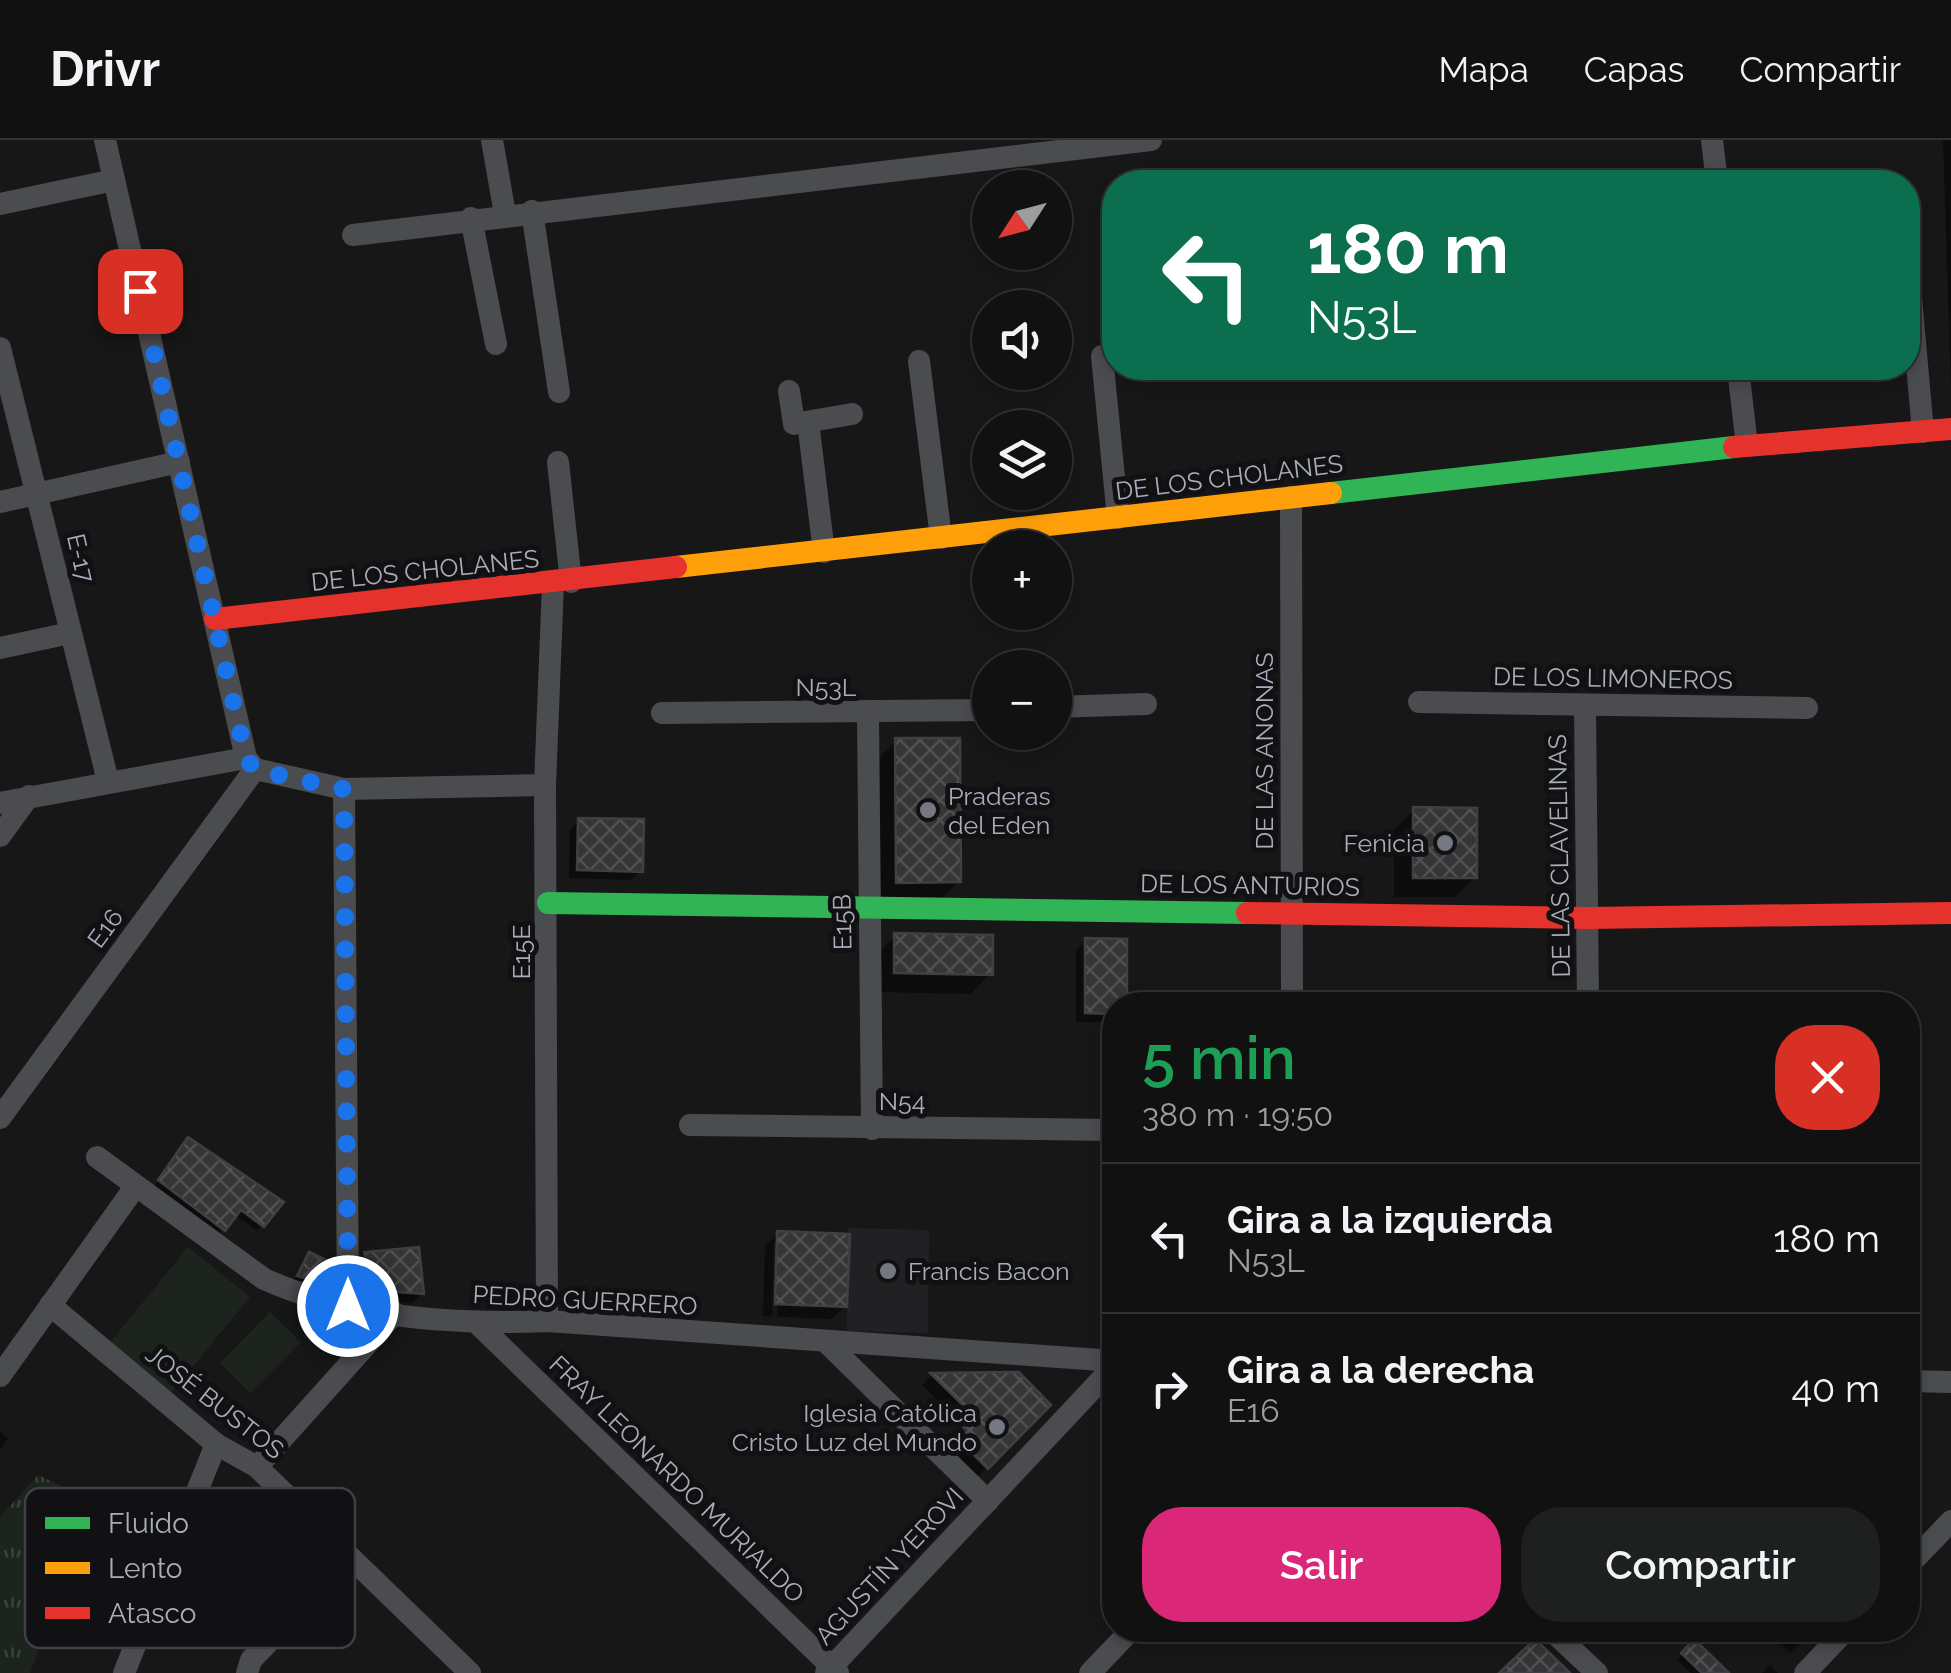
<!DOCTYPE html>
<html lang="es">
<meta charset="utf-8">
<style>
:root{--surface:#111;--page:#1e1f1f;--text:#f1f3f6;--muted:#9c9d9f;--line:#303131;--accent:#db2777}
body{margin:0;font-family:Raleway,sans-serif;background:var(--page);color:var(--text);height:100vh;display:flex;flex-direction:column;font-size:38px;white-space:nowrap}
*{box-sizing:border-box;margin:0}
p{font-size:32px;color:var(--muted)}
.icon{flex:none;width:55px;height:55px;fill:none;stroke:currentColor;stroke-width:2;stroke-linecap:round;stroke-linejoin:round}
.map{position:relative;flex:1;overflow:hidden}
.drawer{position:absolute;left:1102px;top:852px;width:818px;height:650px;display:flex;flex-direction:column;background:var(--surface);border-radius:40px;box-shadow:0 5px 15px #0003,0 0 0 2px var(--line)}
.drawer>*{flex:none}
.guide{position:absolute;left:1102px;top:30px;width:818px;height:210px;border-radius:40px;box-shadow:0 5px 15px #0003,0 0 0 2px var(--line);background:#0b6e4f;color:#fff;overflow:hidden}
.needle{width:65px;rotate:234deg}
.tools{position:absolute;left:972px;top:30px;display:grid;gap:20px}
.tools a{display:grid;place-items:center;width:100px;height:100px;border-radius:50%;background:var(--surface);box-shadow:0 5px 15px #0003,0 0 0 2px var(--line);font-size:50px}
.pin{position:absolute;display:grid;place-items:center;width:85px;height:85px;color:#fff;margin:-42px;border-radius:20px;box-shadow:0 5px 15px #0006}
.me{position:absolute;width:110px;margin:-55px;rotate:0deg;stroke-linejoin:round;filter:drop-shadow(0 0 8px #0008)}
.turn{display:flex;align-items:center;gap:35px;height:210px;padding:0 40px;font-size:45px}
.turn .icon{width:130px;height:130px;stroke-width:2.5}
.turn b{display:block;font-size:70px;line-height:85px}
.round{display:grid;place-items:center;flex:none;width:105px;height:105px;border-radius:40px;background:var(--page)}
.overview{display:flex;align-items:center;justify-content:space-between;height:170px;padding:0 40px}
h1{font-size:60px;font-weight:600;line-height:75px;color:#1e9e55}
.primary-button{display:flex;gap:20px;margin-top:auto;padding:20px 40px}
.primary-button a{flex:1;height:115px;border-radius:40px;background:var(--accent);color:#fff;font-size:40px;font-weight:600;line-height:115px;text-align:center}
.primary-button a+a{background:var(--page);color:var(--text)}
ul{padding:0;list-style:none}
li{display:flex;align-items:center;gap:30px;height:150px;padding:0 40px;border-top:2px solid var(--line)}
li div{flex:1}
li b{display:block;font-size:38px}
li em{font-style:normal}
header{display:flex;align-items:center;gap:60px;box-sizing:border-box;height:140px;padding:0 50px;background:var(--surface);border-bottom:2px solid var(--line)}
header strong{font-size:48px}
nav{display:flex;gap:55px;margin-inline-start:auto;font-size:35px}
.map>svg:first-child{display:block}
</style>
<header>
<strong>Drivr</strong>
<nav><a>Mapa</a><a>Capas</a><a>Compartir</a></nav>
</header>
<div class="map">
<svg width="1951" height="1533" viewBox="0 0 1951 1533">
<defs>
<pattern id="grass-tufts" width="24" height="20" patternUnits="userSpaceOnUse" patternTransform="scale(2.5)"><rect width="24" height="20" fill="#1d241e"/><path d="M3 7l-1-3M5 7V3M7 7l1-3M15 17l-1-3M17 17v-4M19 17l1-3" fill="none" stroke="#3b413d"/></pattern>
<pattern id="building-cross-hatch" width="8" height="8" patternUnits="userSpaceOnUse" patternTransform="scale(2.5)"><rect width="8" height="8" fill="#353536"/><path d="M0 0l8 8M0 8l8-8" fill="none" stroke="#4f5051"/></pattern>
</defs>
<rect width="100%" height="100%" fill="#171717"/>
<path fill="#212123" d="M848,1088L929,1090L928,1193L847,1191Z"/>
<path fill="url(#grass-tufts)" d="M38,1335L93,1361L30,1533H0V1377Z"/>
<g fill="#1d241e">
<path d="M188,1107L250,1157L170,1254L109,1204Z"/>
<path d="M270,1172L301,1202L250,1253L220,1223Z"/>
</g>
<g fill="#0007" fill-rule="evenodd">
<path d="M1943,0H1951V247Z"/>
<path d="M896,601L959,741L939,761H878L877,620Z"/>
<path d="M1414,670L1475,737L1455,757H1394V690Z"/>
<path d="M580,680L641,731L631,740L569,738L570,690Z"/>
<path d="M895,796L990,834L971,854L875,852L876,815Z"/>
<path d="M1086,801L1125,865H1115V882H1076V810Z"/>
<path d="M183,1006L263,1085L257,1091L234,1074L218,1095L154,1047Z"/>
<path d="M778,1093L845,1166L832,1179L763,1176L765,1106ZM774,1103H779L777,1177L772,1176Z"/>
<path d="M365,1114L421,1154L412,1163L361,1159L356,1124Z"/>
<path d="M309,1115L327,1145L322,1151L293,1142Z"/>
<path d="M1018,1235L1048,1265L976,1338L947,1308L966,1289L922,1245L931,1236Z"/>
<path d="M0,1292L8,1298L0,1310Z"/>
<path d="M1775,1490H1813L1790,1513L1771,1494Z"/>
<path d="M1694,1503L1726,1533H1691L1677,1520Z"/>
<path d="M1770,1525L1778,1533H1762Z"/>
</g>
<g fill="url(#building-cross-hatch)" stroke="#3f4043" stroke-width="2.5">
<path d="M895,598H960L961,742L896,743Z"/>
<path d="M1413,667L1477,668V738H1413Z"/>
<path d="M578,678L644,679L643,732L577,730Z"/>
<path d="M894,793L993,795V835L894,833Z"/>
<path d="M1085,798L1127,799V865H1115V874L1085,873Z"/>
<path d="M188,997L284,1062L264,1087L241,1070L225,1091L158,1040Z"/>
<path d="M777,1091L850,1094L847,1167L775,1164Z"/>
<path d="M419,1107L424,1154L370,1150L364,1112Z"/>
<path d="M309,1112L333,1123L330,1146L297,1136Z"/>
<path d="M1019,1232L1051,1265L988,1329L955,1296L975,1277L930,1233Z"/>
<path d="M1535,1499L1570,1533H1499Z"/>
<path d="M1694,1499L1729,1533H1702L1681,1513Z"/>
</g>
<g fill="none" stroke-linecap="round" stroke-linejoin="round">
<g stroke="#4b4c50" stroke-width="22">
<path d="M105,0L246,618L255,629"/>
<path d="M492,0L505,74"/>
<path d="M1712,0L1717,42"/>
<path d="M0,64L114,40"/>
<path d="M532,71L559,252"/>
<path d="M471,78L496,204"/>
<path d="M353,95L1151,0"/>
<path d="M1908,124L1923,292"/>
<path d="M0,208L108,641"/>
<path d="M1102,216L1118,378"/>
<path d="M919,221L941,398"/>
<path d="M1738,228L1747,306"/>
<path d="M789,251L794,284L852,274"/>
<path d="M808,282L824,412"/>
<path d="M558,322L571,442"/>
<path d="M1291,357L1292,865"/>
<path d="M0,362L179,322"/>
<path d="M0,508L70,493"/>
<path d="M1419,562L1807,568"/>
<path d="M1585,566L1588,865"/>
<path d="M1055,567L1146,564"/>
<path d="M662,573L990,570"/>
<path d="M868,574L872,989"/>
<path d="M255,629L344,649L545,645"/>
<path d="M344,649L348,1166"/>
<path d="M0,663L246,618"/>
<path d="M0,696L29,656"/>
<path d="M0,978L255,629"/>
<path d="M690,985L1115,990"/>
<path d="M97,1017L264,1139C351,1178 453,1185 547,1181L1115,1221"/>
<path d="M50,1165L216,1304L257,1327L470,1533"/>
<path d="M547,1181L545,645L553,444"/>
<path d="M478,1184L838,1533"/>
<path d="M827,1203L988,1361"/>
<path d="M0,1236L135,1047"/>
<path d="M1908,1241L1951,1242"/>
<path d="M257,1327L395,1173"/>
<path d="M1908,1426L1951,1381"/>
<path d="M1551,1490L1597,1533"/>
<path d="M124,1533L216,1304"/>
<path d="M247,1533L251,1520L279,1491"/>
<path d="M826,1533L1115,1225"/>
<path d="M1090,1533L1131,1490"/>
<path d="M1805,1533L1846,1490"/>
</g>
<g stroke="#30b455" stroke-width="22">
<path d="M1331,353L1734,307"/>
<path d="M548,763L1247,773"/>
</g>
<path stroke="#ff9f0a" stroke-width="22" d="M676,427L1331,353"/>
<g stroke="#e5322d" stroke-width="22">
<path d="M1734,307L1951,289"/>
<path d="M215,479L676,427"/>
<path d="M1247,773L1588,778L1951,773"/>
</g>
</g>
<g fill="none" stroke-linecap="round" stroke-linejoin="round">
<path stroke="#1a73e8" stroke-width="18" stroke-dasharray="0 32.4" d="M140,151L246,618L255,630L344,649L348,1166"/>
</g>
<g fill="#757880" stroke="#111113" stroke-width="4">
<circle cx="928" cy="670" r="10"/>
<circle cx="1445" cy="703" r="10"/>
<circle cx="888" cy="1131" r="10"/>
<circle cx="997" cy="1287" r="10"/>
</g>
<g text-anchor="middle" dominant-baseline="central" stroke-width="10" stroke-linejoin="round" paint-order="stroke">
<g font-size="25" fill="#a8adb8" stroke="#111113">
<text transform="translate(1229 337) rotate(-7)">DE LOS CHOLANES</text>
<text transform="translate(81 418) rotate(77)">E-17</text>
<text transform="translate(425 430) rotate(-6)">DE LOS CHOLANES</text>
<text transform="translate(1613 538) rotate(1)">DE LOS LIMONEROS</text>
<text x="826" y="547">N53L</text>
<text transform="translate(1264 611) rotate(-90)">DE LAS ANONAS</text>
<text transform="translate(1559 716) rotate(-91)">DE LAS CLAVELINAS</text>
<text transform="translate(1250 745) rotate(1)">DE LOS ANTURIOS</text>
<text transform="translate(842 782) rotate(-91)">E15B</text>
<text transform="translate(105 788) rotate(-54)">E16</text>
<text transform="translate(521 812) rotate(-90)">E15E</text>
<text x="902" y="961">N54</text>
<text transform="translate(585 1160) rotate(3)">PEDRO GUERRERO</text>
<text transform="translate(215 1262) rotate(38)">JOSÉ BUSTOS</text>
<text transform="translate(677 1339) rotate(44)">FRAY LEONARDO MURIALDO</text>
<text transform="translate(889 1426) rotate(-47)">AGUSTÍN YEROVI</text>
</g>
<g font-size="25" fill="#a8adb8" stroke="#111113" text-anchor="start">
<text x="948" y="656">Praderas<tspan x="948" dy="29">del Eden</tspan></text>
<text x="1425" y="703" text-anchor="end">Fenicia</text>
<text x="908" y="1131">Francis Bacon</text>
<text x="977" y="1273" text-anchor="end">Iglesia Católica<tspan x="977" dy="29">Cristo Luz del Mundo</tspan></text>
</g>
</g>
<rect x="25" y="1348" width="330" height="160" rx="15" fill="#111113" stroke="#3e4045" stroke-width="2.5"/>
<rect x="45" y="1377" width="45" height="12" fill="#30b455"/>
<rect x="45" y="1422" width="45" height="12" fill="#ff9f0a"/>
<rect x="45" y="1467" width="45" height="12" fill="#e5322d"/>
<g font-size="28" fill="#a8adb8">
<text x="108" y="1393">Fluido</text>
<text x="108" y="1438">Lento</text>
<text x="108" y="1483">Atasco</text>
</g>
</svg>
<div class="tools">
<a><svg class="needle" viewBox="-14 -14 28 28"><path d="M0-13l5 13h-10z" fill="#e53935"/><path d="M0 13l5-13h-10z" fill="#9c9d9f"/></svg></a>
<a><svg class="icon" aria-label="sound" viewBox="0 0 24 24"><path d="M4 9h4l5-4v14l-5-4H4zM17 9q2 3 0 6"/></svg></a>
<a><svg class="icon" aria-label="layers" viewBox="0 0 24 24"><path d="M12 4l9 5-9 5-9-5zM3 14l9 5 9-5"/></svg></a>
<a>+</a>
<a>−</a>
</div>
<div class="pin" style="left:140px;top:151px;background:#d93025"><svg class="icon" aria-label="arrive" viewBox="0 0 24 24"><path d="M6 21V4h12l-3 4 3 4H6"/></svg></div>
<svg class="me" style="left:348px;top:1166px" viewBox="-20 -20 40 40"><circle r="17" fill="#1a73e8" stroke="#fff" stroke-width="3"/><path d="M0-11L8 9 0 5-8 9z" fill="#fff"/></svg>
<div class="guide">
<div class="turn"><svg class="icon" aria-label="left" viewBox="0 0 24 24"><path d="M17 20v-9H6M10 6l-5 5 5 5"/></svg><div><b>180 m</b>N53L</div></div>
</div>
<section class="drawer">
<div class="overview"><div><h1>5 min</h1><p>380 m · 19:50</p></div><a class="round" style="background:#d93025;color:#fff"><svg class="icon" aria-label="close" viewBox="0 0 24 24"><path d="M6 6l12 12M18 6L6 18"/></svg></a></div>
<ul>
<li><svg class="icon" aria-label="left" viewBox="0 0 24 24"><path d="M17 20v-9H6M10 6l-5 5 5 5"/></svg><div><b>Gira a la izquierda</b><p>N53L</p></div><em>180 m</em></li>
<li><svg class="icon" aria-label="right" viewBox="0 0 24 24"><path d="M7 20v-9h11M14 6l5 5-5 5"/></svg><div><b>Gira a la derecha</b><p>E16</p></div><em>40 m</em></li>
</ul>
<div class="primary-button"><a>Salir</a><a>Compartir</a></div>
</section>
</div>
